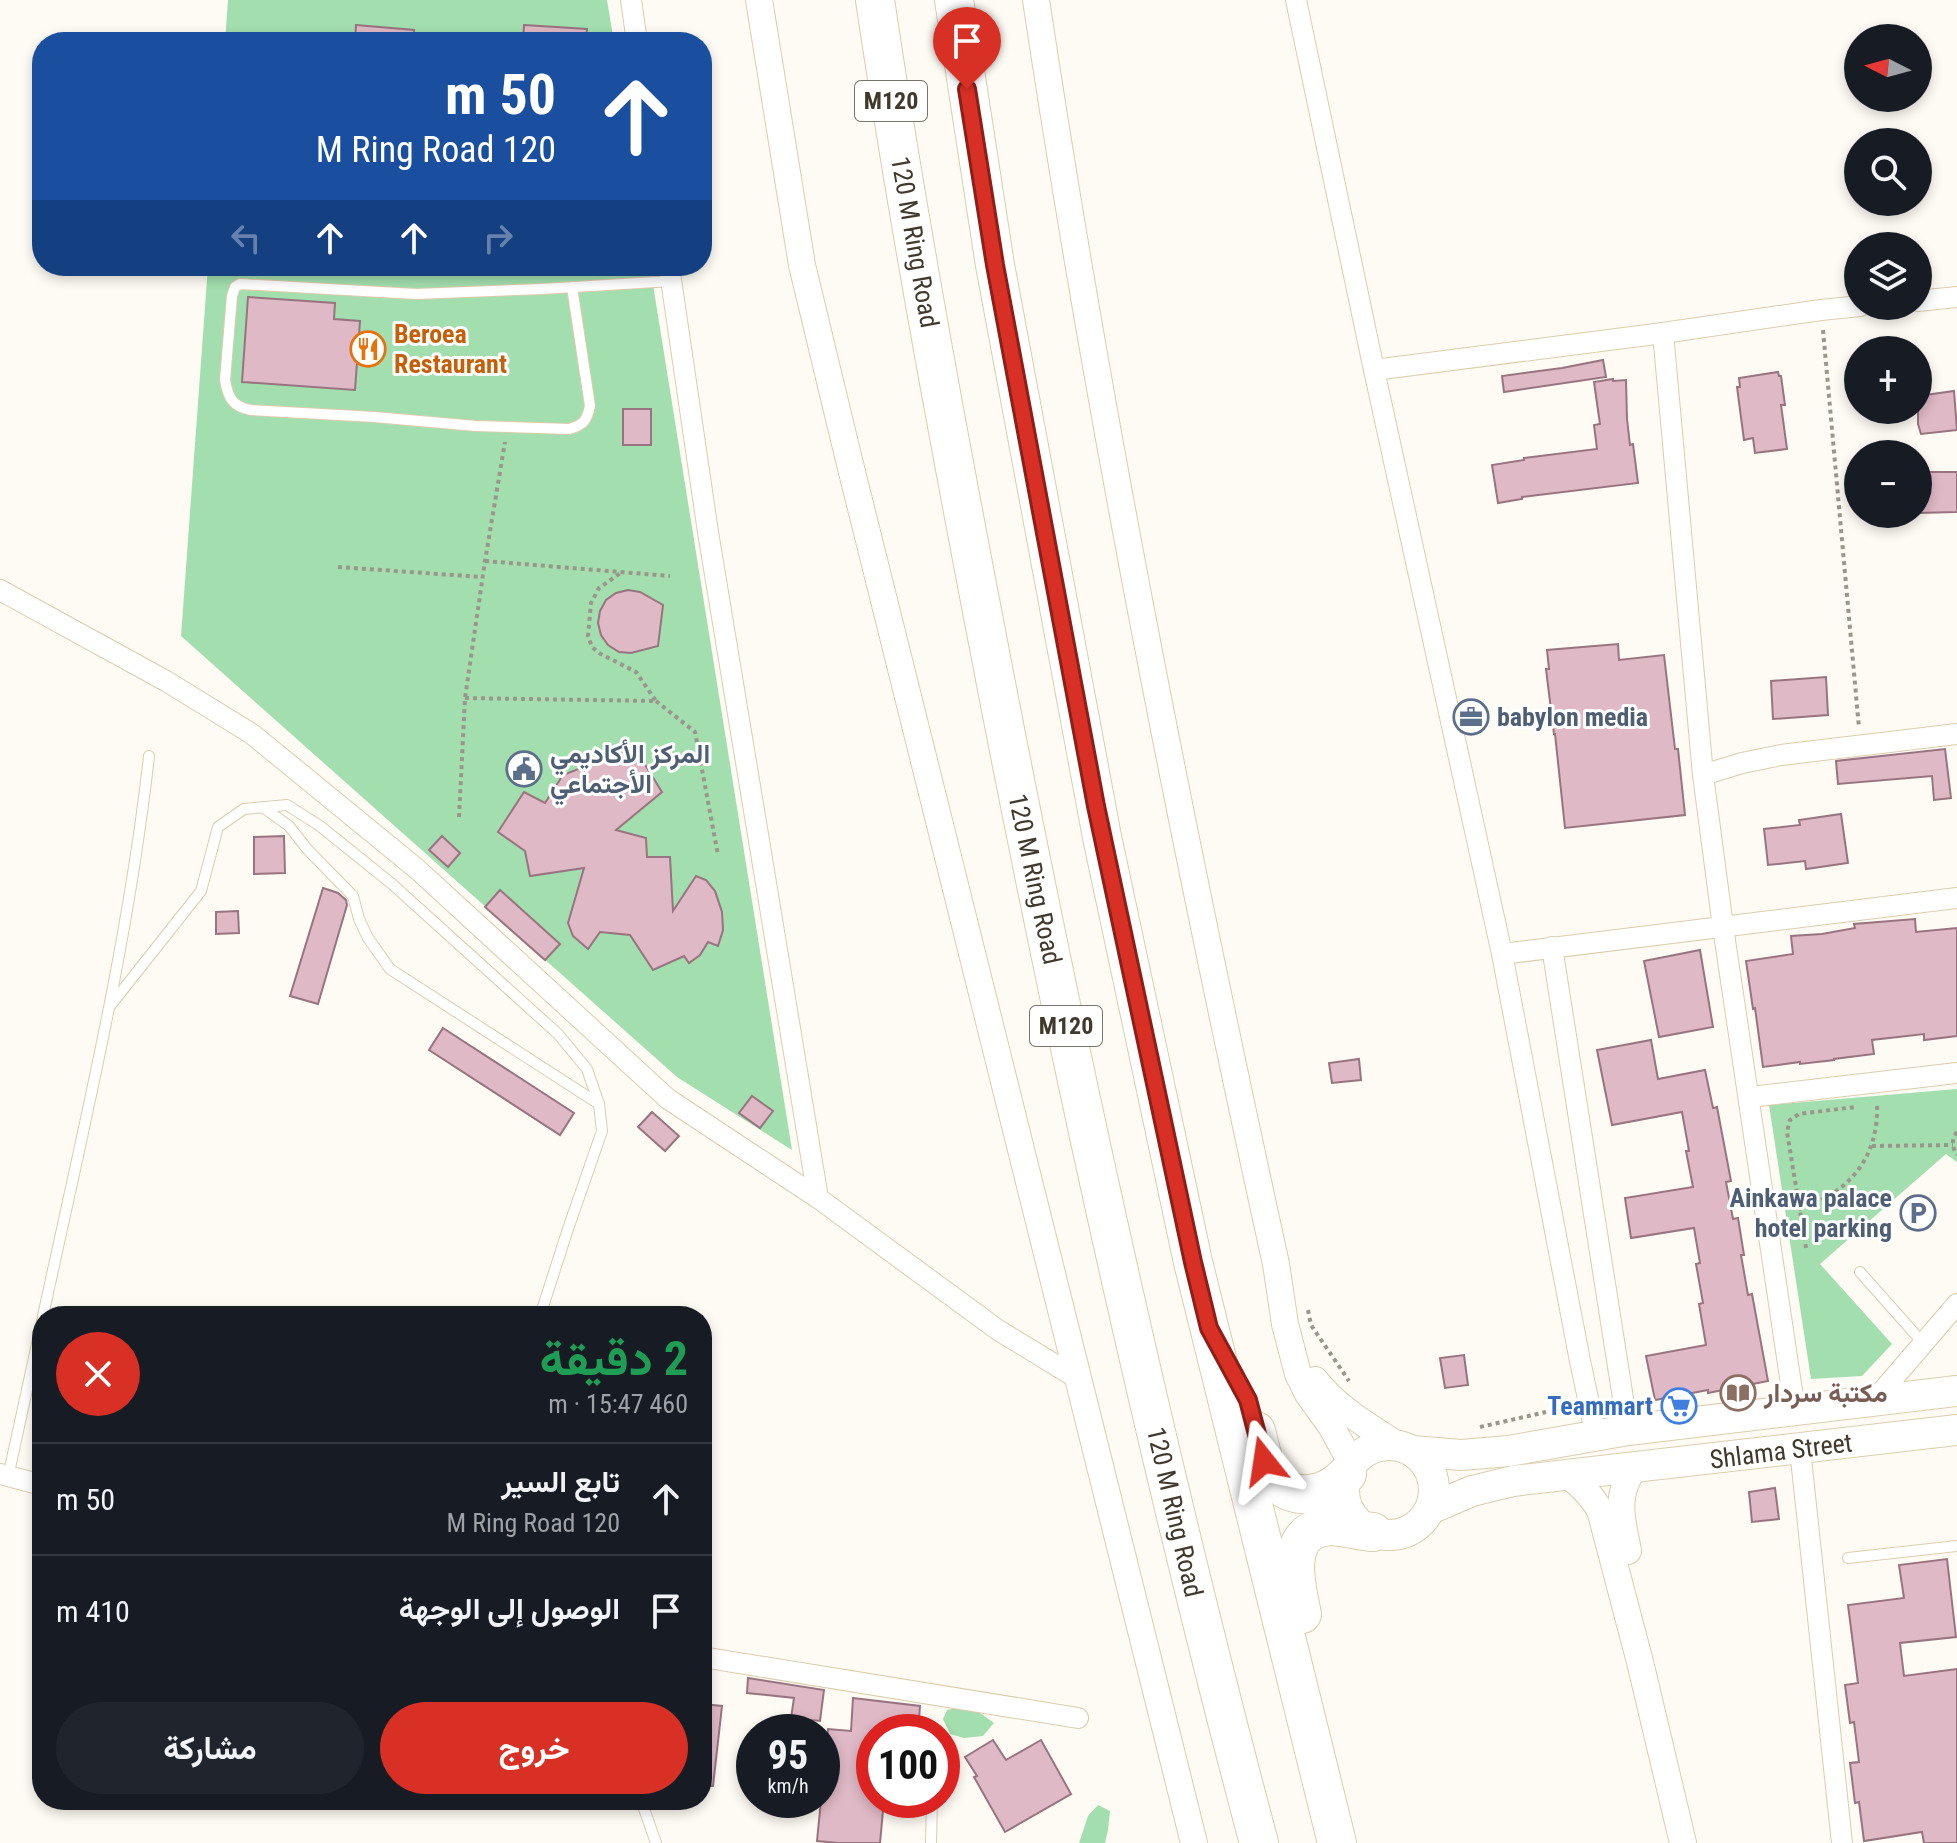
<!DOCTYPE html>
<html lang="ar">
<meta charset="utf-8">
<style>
:root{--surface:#171b24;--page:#20242c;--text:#f1f3f6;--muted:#9ea1a6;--line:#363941;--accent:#d93025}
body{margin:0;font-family:"Roboto Condensed",Vazirmatn,sans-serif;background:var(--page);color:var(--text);direction:rtl;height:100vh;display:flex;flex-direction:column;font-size:30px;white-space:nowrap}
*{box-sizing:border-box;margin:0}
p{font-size:26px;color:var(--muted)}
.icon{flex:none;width:44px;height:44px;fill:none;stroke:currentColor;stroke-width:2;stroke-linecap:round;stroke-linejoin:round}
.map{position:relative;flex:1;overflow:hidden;direction:ltr}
.drawer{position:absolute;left:32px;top:1306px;width:680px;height:504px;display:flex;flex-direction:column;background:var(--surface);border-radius:32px;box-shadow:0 4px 12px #0003;direction:rtl}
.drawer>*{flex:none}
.hud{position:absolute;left:32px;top:32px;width:680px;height:244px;border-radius:32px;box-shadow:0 4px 12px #0003;direction:rtl;background:#1a4fa0;color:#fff;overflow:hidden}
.needle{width:52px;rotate:276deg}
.tools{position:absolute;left:1844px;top:24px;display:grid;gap:16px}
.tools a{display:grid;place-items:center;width:88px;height:88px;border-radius:50%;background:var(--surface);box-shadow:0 4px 12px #0003;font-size:40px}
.speed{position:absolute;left:736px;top:1714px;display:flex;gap:16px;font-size:40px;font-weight:700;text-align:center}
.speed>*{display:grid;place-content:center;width:104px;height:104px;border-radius:50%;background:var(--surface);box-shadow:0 4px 12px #0003;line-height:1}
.speed small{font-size:20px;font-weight:400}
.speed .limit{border:12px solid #d22;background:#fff;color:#111}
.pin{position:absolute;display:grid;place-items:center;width:68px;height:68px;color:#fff;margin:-82px -34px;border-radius:50% 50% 50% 0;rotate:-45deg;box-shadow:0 0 8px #0007}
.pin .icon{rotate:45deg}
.me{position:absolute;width:88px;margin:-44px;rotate:345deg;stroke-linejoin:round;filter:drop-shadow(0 0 6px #0008)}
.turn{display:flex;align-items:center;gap:28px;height:168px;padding:0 24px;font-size:36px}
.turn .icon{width:104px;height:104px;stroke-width:2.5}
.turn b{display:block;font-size:56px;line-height:68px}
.lanes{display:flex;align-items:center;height:76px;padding:0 24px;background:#0003;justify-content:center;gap:40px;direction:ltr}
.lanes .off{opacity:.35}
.round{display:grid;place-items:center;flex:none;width:84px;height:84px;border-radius:42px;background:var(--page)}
.overview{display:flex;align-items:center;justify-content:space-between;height:136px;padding:0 24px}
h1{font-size:48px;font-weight:700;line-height:60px;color:#1e9e55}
.primary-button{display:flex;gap:16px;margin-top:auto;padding:16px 24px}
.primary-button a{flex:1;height:92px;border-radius:48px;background:var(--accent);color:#fff;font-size:32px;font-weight:700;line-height:92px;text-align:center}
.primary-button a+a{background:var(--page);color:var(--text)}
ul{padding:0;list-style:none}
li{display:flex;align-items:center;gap:24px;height:112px;padding:0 24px;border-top:2px solid var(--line)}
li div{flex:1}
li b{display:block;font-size:30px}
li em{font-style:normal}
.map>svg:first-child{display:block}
</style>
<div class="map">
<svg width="1957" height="1843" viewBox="0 0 1957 1843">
<rect width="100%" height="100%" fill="#fefbf4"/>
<g fill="#a2deae">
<path d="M228,0H607L614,42H225Z"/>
<path d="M208,266H650L792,1150L677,1077L181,636Z"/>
<path d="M1957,1089V1162L1946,1154L1820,1264L1892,1344L1862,1376L1811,1379L1769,1105Z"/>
<path d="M962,1707L980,1713L994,1723L983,1736L964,1738L950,1734L943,1719L947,1710Z"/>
<path d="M1098,1805L1110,1811L1108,1830L1105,1843H1079L1088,1816Z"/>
</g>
<g fill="#dfb9c5" stroke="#977480" stroke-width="2">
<path d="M356,25L414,30V42H355Z"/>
<path d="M524,25L587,29L586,42H523Z"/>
<path d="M248,297L335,303L334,319L360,321L355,390L242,382Z"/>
<path d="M1603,360L1606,377L1504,392L1502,376L1562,368Z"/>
<path d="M1778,372L1779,376H1781L1785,405H1781L1787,449L1755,453L1753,438L1744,440L1737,387H1740L1739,378Z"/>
<path d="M1613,379V381L1626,380L1627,419L1630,445L1633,444L1638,483L1522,497V499L1498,503L1492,465L1524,460V458L1597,449L1594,425L1600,424L1594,382Z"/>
<path d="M1954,391L1957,430L1921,434L1918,424V396Z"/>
<rect x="623" y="409" width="28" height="36"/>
<path d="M1918,472H1957V512L1918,513Z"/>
<path d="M628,590L640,592L663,605L658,646L631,653L619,652L608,645L601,635L598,623L600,611L606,600L616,593Z"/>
<path d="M1618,644L1619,660L1664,655L1675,749H1678L1685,815L1565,828L1555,734H1554L1546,669H1549L1547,650Z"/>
<path d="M1826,677L1828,715L1773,719L1771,681Z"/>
<path d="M634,747L662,792L616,830L646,838L647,857H670L673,911L696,876L706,880L715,891L722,912L723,930L718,946L708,942L700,955L689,963L684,956L653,970L630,935L600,932L588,949L573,936L568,923L584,868L530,876L525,851L498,832L524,792L545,803L563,775Z"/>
<path d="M1945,749L1951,798L1934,800L1932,776L1838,784L1836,761Z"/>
<path d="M1841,814L1848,863L1806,869L1805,861L1768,865L1764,829L1800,825L1799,820Z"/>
<path d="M284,836L285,873L254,874V837Z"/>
<path d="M442,836L460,853L448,867L429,850Z"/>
<path d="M323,888L338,893L346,900L347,905L318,1004L290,996Z"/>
<path d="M500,890L560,944L545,960L485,907Z"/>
<path d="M238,911L239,933L216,934V912Z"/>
<path d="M1915,919L1916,932L1957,928V1036L1924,1040V1034L1872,1040L1874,1054L1834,1059V1060L1800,1064V1062L1763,1067L1755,1008L1753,1009L1746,961L1793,954L1791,936L1822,934L1855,928L1854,924Z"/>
<path d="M1700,950L1713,1027L1659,1037L1644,961Z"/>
<path d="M443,1028L574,1113L560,1135L429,1050Z"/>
<path d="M1651,1040L1658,1079L1705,1070L1713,1108L1717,1107L1731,1181L1726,1182L1733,1219L1738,1218L1744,1255H1741L1748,1295L1752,1294L1768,1381L1708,1393V1390L1655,1400L1646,1356L1706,1345L1699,1304L1703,1303L1696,1264L1700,1263L1694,1228L1631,1238L1625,1198L1693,1187L1686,1151H1689L1682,1112L1612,1125L1597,1050Z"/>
<path d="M1359,1059L1361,1080L1332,1083L1329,1063Z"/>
<path d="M752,1096L773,1111L760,1128L739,1113Z"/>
<path d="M652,1112L679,1136L665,1151L638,1127Z"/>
<path d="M1464,1355L1468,1385L1445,1388L1440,1358Z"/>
<path d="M1775,1488L1779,1519L1752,1522L1749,1492Z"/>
<path d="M1947,1559L1956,1637L1900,1643L1904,1676L1957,1669V1843H1924L1922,1832L1864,1841L1859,1802L1855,1803L1850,1763L1859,1762L1854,1722L1850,1723L1845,1685L1858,1683L1848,1605L1904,1598L1899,1565Z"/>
<path d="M748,1678L824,1690L820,1721L791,1718L794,1698L747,1693Z"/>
<path d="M853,1698L920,1706L918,1732H874V1800H884L880,1843H838L817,1841L828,1729L851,1731Z"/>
<path d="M702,1704L722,1706L713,1786H702Z"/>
<path d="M993,1740L1006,1760L1041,1740L1071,1794L1005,1832L974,1777L977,1776L965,1757Z"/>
</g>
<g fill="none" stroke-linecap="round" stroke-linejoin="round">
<defs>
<g id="service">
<path d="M572,287L590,406C587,420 584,425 569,429L476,426L374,417L251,410C233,407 228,398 225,380L232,296L235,287L240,284L416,294L542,289L672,281"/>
<path d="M264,808L289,826L308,850L353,896L359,919L368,938L390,969L599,1104"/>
<path d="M110,1006L201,891L218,827L244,809L287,805L320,826L392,884L558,1034L587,1069L599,1104L602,1131L568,1229L540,1316"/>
<path d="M1860,1272L1923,1343"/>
<path d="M43,1316C83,1130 128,945 149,756"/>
<path d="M8,1477L42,1321"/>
<path d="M1848,1558L1957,1546"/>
<path d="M641,1800L656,1843"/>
<path d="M931,1843L932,1800"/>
</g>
<g id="minor">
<path d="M631,0L637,42"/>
<path d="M1296,0L1374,370L1502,954L1580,1361L1596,1436"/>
<path d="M669,266L708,532L818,1198"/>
<path d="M1918,301L1957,297"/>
<path d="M1663,333L1703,775L1723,927L1795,1411"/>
<path d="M1374,370L1663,333L1821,310L1860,306"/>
<path d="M0,590L166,681L252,734L417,869L668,1099L818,1198L998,1330L1080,1380"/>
<path d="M1703,775L1742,763L1781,755L1957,734"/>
<path d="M1552,947L1628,1430"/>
<path d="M1502,954L1957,898"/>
<path d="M1750,1097L1957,1073"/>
<path d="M1873,1402L1957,1304"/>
<path d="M1800,1449L1842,1843"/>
<path d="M0,1474L42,1485"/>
<path d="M702,1657L1078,1718"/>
</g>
<g id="tertiary">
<path d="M759,0L802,265L849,460L1194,1843"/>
<path d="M1036,0C1100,424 1184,845 1276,1264L1285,1324L1298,1374L1308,1394L1331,1426L1352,1464"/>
<path d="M1315,1380C1338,1409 1368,1426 1399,1446"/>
<path d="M1567,1475C1582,1485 1591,1495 1600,1510L1640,1662L1683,1843"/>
<path d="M1628,1551C1622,1519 1614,1497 1634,1468"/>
</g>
<g id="secondary">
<circle cx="1389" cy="1490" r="45"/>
<path d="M1412,1451L1461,1455L1509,1451L1628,1430L1957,1391"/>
<path d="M1430,1509L1472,1491L1513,1481L1957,1430"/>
</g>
<g id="motorway">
<path d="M875,0C910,234 954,467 999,699C1074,1083 1158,1465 1259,1843"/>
<path d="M954,0L995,265L1102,837L1193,1262L1337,1843"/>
<path d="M1256,1431C1260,1445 1262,1462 1270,1474C1289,1504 1326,1498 1347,1474"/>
<path d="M1302,1614C1296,1587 1283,1535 1323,1527C1339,1524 1357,1531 1373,1532"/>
</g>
</defs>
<use href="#service" stroke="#ddcdad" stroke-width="12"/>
<use href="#minor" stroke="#ddcdad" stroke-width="22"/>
<use href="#tertiary" stroke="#ddcdad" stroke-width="28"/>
<use href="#secondary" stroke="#ddcdad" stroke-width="32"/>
<use href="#motorway" stroke="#ddcdad" stroke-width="40"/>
<g stroke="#9b968c" stroke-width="4" stroke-dasharray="4 4" stroke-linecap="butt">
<path d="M1823,330L1859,728"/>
<path d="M485,561L670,576"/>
<path d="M338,567L482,577"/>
<path d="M465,698L656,701L636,672L599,653L592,647L588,636L591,603L599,588L622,572"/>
<path d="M656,701L695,732L718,855"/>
<path d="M459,817L465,698L485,561L505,442"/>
<path d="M1957,1132C1951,1140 1952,1147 1957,1155"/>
<path d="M1872,1146L1953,1145"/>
<path d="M1799,1209C1849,1193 1879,1158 1877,1104"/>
<path d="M1806,1248L1787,1132L1790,1120L1799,1114L1855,1107"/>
<path d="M1308,1310L1311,1325L1349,1381"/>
<path d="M1480,1427L1546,1412"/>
</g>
<use href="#service" stroke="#fff" stroke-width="10"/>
<use href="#minor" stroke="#fff" stroke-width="20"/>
<use href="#tertiary" stroke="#fff" stroke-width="26"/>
<use href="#secondary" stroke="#fff" stroke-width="30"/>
<use href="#motorway" stroke="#fff" stroke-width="38"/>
</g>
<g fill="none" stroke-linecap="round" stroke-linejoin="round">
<defs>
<path id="route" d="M967,89L995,265L1096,806L1193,1262L1209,1328L1248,1400L1264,1461"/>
</defs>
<use href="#route" stroke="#8d1f18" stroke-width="20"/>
<use href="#route" stroke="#d93025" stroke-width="14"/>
</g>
<defs>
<symbol id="restaurant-ring" viewBox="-11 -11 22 22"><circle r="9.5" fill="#fff" stroke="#e8710a" stroke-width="1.5"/><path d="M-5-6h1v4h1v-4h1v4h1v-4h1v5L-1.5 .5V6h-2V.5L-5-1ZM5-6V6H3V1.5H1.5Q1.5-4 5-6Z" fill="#e8710a"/></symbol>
<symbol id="office-ring" viewBox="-11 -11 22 22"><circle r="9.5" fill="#fff" stroke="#5c6f8a" stroke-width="1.5"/><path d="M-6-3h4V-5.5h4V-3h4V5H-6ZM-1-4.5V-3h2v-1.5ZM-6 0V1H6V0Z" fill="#5c6f8a"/></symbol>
<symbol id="civic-ring" viewBox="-11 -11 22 22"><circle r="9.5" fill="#fff" stroke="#5c6f8a" stroke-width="1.5"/><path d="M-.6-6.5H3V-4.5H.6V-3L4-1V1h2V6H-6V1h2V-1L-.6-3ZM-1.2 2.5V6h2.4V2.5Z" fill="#5c6f8a"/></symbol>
<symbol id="parking-ring" viewBox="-11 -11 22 22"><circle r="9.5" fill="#fff" stroke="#5c6f8a" stroke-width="1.5"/><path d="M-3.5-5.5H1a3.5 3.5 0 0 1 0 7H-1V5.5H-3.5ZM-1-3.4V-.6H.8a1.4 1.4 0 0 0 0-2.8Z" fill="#5c6f8a"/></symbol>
<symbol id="library-ring" viewBox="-11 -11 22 22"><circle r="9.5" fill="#fff" stroke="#8d6e63" stroke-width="1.5"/><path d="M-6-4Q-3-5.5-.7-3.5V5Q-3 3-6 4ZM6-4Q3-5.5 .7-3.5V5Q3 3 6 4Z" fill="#8d6e63"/></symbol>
<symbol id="supermarket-ring" viewBox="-11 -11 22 22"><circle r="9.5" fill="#fff" stroke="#3f7fe0" stroke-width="1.5"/><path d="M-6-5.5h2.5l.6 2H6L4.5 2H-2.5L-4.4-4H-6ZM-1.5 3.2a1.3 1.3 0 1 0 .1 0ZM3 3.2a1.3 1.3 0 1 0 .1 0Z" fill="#3f7fe0"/></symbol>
</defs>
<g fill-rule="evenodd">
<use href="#restaurant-ring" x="348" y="329" width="40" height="40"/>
<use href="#office-ring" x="1451" y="697" width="40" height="40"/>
<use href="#civic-ring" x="504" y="749" width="40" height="40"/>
<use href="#parking-ring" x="1898" y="1193" width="40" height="40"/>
<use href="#library-ring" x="1718" y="1373" width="40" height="40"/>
<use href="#supermarket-ring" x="1659" y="1386" width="40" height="40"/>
</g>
<g text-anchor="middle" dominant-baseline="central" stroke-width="6" stroke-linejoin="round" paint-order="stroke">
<g fill="#fff" stroke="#79746b" stroke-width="2">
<rect x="855" y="81" width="72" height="40" rx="6"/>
<rect x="1030" y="1006" width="72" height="40" rx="6"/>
</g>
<g font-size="24" font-weight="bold" fill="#40392c">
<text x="891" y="101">M120</text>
<text x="1066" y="1026">M120</text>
</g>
<g font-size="26" fill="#40392c" stroke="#fff">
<text transform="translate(915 242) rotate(80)">120 M Ring Road</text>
<text transform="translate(1035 879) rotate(78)">120 M Ring Road</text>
<text transform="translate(1781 1451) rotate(-7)">Shlama Street</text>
<text transform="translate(1175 1512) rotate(77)">120 M Ring Road</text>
</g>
<g font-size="26" font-weight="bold" fill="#c56008" stroke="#fff" text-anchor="start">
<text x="394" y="334">Beroea<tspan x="394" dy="30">Restaurant</tspan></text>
</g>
<g font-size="26" font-weight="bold" fill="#4e5e75" stroke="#fff" text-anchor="start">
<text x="1497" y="717">babylon media</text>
<text x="550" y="754">المركز الأكاديمي<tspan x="550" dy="30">الأجتماعي</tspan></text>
<text x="1892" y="1198" text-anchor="end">Ainkawa palace<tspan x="1892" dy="30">hotel parking</tspan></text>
</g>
<g font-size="26" font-weight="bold" fill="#785e54" stroke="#fff" text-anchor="start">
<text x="1764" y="1393">مكتبة سردار</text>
</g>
<g font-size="26" font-weight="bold" fill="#366cbe" stroke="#fff" text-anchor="end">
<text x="1653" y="1406">Teammart</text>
</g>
</g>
</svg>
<div class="tools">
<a><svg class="needle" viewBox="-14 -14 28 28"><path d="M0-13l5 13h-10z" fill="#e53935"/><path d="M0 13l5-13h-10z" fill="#9ea1a6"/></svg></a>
<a><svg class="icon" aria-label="search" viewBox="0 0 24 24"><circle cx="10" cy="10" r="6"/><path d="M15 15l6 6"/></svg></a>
<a><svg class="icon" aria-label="layers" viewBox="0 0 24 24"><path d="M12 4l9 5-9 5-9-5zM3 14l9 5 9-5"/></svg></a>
<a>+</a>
<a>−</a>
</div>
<div class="speed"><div>95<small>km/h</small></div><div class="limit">100</div></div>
<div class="pin" style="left:967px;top:89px;background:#d93025"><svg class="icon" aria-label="arrive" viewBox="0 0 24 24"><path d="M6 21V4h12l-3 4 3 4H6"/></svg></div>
<svg class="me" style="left:1264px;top:1461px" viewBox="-20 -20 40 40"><path d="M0-17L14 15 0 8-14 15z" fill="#d93025" stroke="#fff" stroke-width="4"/></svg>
<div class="hud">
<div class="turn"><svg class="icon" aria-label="ahead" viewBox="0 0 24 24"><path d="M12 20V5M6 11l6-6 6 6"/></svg><div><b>50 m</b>120 M Ring Road</div></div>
<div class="lanes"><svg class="icon off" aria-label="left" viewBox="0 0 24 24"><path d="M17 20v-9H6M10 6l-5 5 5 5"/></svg><svg class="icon" aria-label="ahead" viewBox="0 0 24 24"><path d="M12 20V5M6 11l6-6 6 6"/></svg><svg class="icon" aria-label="ahead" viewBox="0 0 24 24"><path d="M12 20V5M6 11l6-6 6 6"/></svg><svg class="icon off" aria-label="right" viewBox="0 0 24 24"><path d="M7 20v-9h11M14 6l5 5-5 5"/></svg></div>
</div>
<section class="drawer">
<div class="overview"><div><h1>2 دقيقة</h1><p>460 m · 15:47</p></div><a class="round" style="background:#d93025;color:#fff"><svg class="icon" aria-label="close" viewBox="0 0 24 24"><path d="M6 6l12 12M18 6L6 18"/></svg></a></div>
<ul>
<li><svg class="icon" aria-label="ahead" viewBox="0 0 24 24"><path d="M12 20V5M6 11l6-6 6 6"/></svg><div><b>تابع السير</b><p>120 M Ring Road</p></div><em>50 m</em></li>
<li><svg class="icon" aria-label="arrive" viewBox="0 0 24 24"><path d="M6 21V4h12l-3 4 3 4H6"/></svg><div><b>الوصول إلى الوجهة</b></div><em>410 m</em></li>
</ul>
<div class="primary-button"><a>خروج</a><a>مشاركة</a></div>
</section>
</div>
